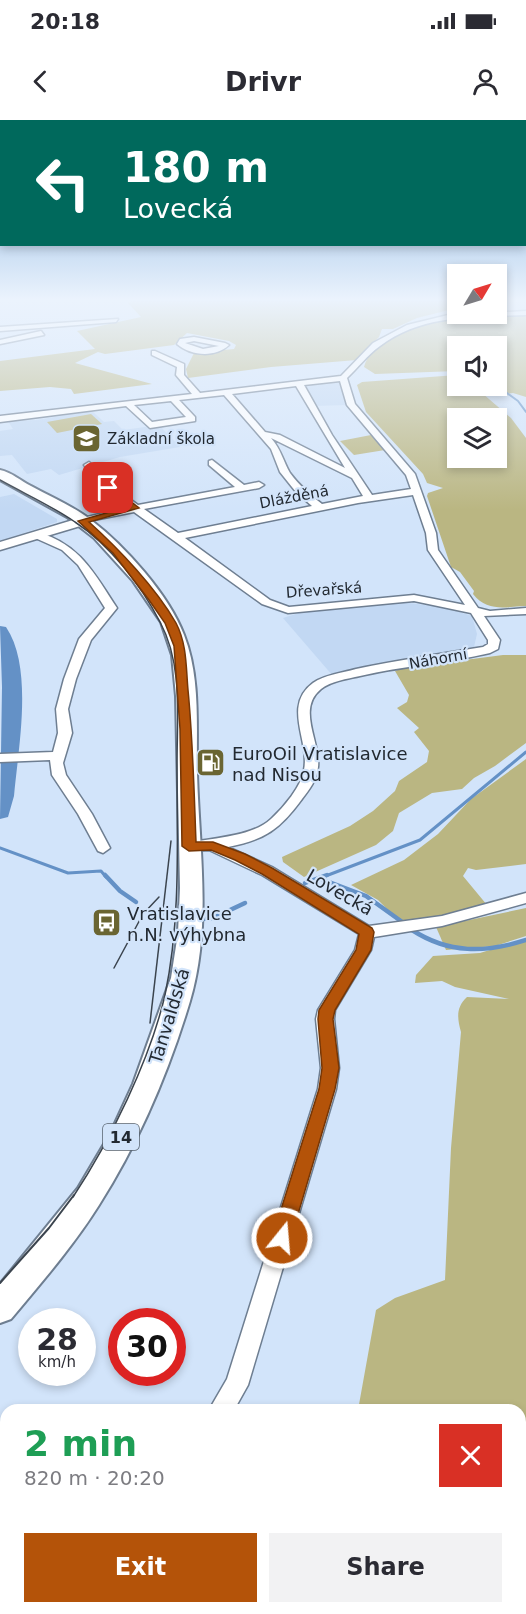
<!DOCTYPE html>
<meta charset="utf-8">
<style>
:root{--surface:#fff;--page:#f2f2f3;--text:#2b2b33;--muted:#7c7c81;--accent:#b45309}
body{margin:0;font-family:"DejaVu Sans",sans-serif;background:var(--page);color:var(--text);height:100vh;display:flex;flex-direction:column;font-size:22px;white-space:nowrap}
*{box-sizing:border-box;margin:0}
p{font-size:20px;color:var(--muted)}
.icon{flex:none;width:33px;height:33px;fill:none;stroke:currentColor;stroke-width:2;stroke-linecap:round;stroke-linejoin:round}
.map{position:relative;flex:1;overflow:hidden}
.drawer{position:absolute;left:0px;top:1284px;width:526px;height:210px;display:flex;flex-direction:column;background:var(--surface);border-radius:18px 18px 0 0;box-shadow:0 3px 9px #0003}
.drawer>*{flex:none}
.top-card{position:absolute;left:0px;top:0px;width:526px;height:126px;box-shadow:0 3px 9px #0003;background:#00695c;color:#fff;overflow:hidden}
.needle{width:39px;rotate:52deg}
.fabs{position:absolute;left:447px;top:144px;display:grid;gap:12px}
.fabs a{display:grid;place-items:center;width:60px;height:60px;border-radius:0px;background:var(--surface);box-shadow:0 3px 9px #0003;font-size:30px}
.speed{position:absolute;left:18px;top:1188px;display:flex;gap:12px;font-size:30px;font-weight:700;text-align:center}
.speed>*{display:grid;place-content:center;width:78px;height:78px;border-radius:50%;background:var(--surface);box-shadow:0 3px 9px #0003;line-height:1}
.speed small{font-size:15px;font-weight:400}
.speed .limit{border:9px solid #d22;background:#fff;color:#111}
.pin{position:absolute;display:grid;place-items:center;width:51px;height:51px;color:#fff;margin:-26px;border-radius:12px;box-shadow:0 3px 9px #0006}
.me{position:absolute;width:66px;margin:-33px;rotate:17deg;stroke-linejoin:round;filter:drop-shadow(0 0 4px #0008)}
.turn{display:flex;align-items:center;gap:21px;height:126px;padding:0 24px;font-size:27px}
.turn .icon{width:78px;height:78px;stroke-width:2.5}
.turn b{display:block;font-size:42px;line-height:51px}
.round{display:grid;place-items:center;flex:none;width:63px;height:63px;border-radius:0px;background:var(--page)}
.head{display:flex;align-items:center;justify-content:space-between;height:102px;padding:0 24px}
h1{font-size:36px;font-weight:800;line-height:45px;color:#1e9e55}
.action{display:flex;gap:12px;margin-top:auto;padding:12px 24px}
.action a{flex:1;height:69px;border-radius:0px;background:var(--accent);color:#fff;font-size:24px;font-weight:800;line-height:69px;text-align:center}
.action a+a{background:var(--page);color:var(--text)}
.status{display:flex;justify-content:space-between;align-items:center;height:42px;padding:0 30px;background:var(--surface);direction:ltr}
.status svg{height:16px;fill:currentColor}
header{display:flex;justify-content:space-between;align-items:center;height:78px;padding:0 24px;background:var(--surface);font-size:27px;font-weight:800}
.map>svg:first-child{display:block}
</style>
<div class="status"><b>20:18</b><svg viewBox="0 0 49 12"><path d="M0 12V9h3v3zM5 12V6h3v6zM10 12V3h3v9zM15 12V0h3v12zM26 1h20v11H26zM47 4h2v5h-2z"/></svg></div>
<header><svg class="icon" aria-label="back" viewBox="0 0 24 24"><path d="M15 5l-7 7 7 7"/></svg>Drivr<svg class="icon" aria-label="person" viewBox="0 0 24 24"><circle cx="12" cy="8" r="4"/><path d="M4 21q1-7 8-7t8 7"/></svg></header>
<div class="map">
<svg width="526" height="1494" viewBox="0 0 526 1494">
<rect width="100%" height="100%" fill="#d2e4fa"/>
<g fill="#c2d8f3">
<path d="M340,261L347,285L314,286L302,264Z"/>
<path d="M92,291L104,302L114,301L123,310L159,305L180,327L120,337L59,355L51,349L27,354L12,335L0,336V311L13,309L8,301L36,300Z"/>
<path d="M14,374L57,399V402L0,421V377Z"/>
<path d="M402,482L447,488L472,496L477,514L474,527L457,533L333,556L283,498L302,492Z"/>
</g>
<g fill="#bab682" fill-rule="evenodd">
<path d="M132,181H457V188L417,198L393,209H382L379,217L357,240L271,247L188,258L186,249L194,233L234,229L236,225L229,221L187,213L174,225L105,234L98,232L75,243L152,264L74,274L71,269L50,267L0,271V241L95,229L77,211L141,197L128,183Z"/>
<path d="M526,194V277L513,273L488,276L477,266H496V226H458L457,251L375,254L364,247C381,195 482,197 526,194Z"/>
<path d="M457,255L458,266H474L511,298L526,318V486C505,487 487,492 473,474L474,471L460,452L451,447L427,376L428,373L443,368L427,363L423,354L366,292L357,265L362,262ZM458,298H496V338H458Z"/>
<path d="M91,294L102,304L57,313L47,302Z"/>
<path d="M371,315L385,330L354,335L340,321Z"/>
<path d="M503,535H526V623L495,646L474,658L462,669L432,673L399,693L393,711L376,725L304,757L283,742L282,737L350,706L373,691L395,671L399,661L427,642L429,631L414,612L419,608L397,588L407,582L409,575L395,551L403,548Z"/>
<path d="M526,639V744L476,750L468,748L463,756L487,785L428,799L402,801L396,798L378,780L351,765L404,740L438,714L471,679Z"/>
<path d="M526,788V816L495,826L446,830L436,807Z"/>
<path d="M526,819V1494H406L407,1488H520V1290H358L376,1190L395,1178L445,1160L451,1028L461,912C457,898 456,887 467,877L509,879L455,867L442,861L415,863L416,855L433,836L480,833Z"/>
</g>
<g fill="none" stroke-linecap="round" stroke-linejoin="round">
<path stroke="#6491c6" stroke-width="2" d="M496,265L518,281L526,292"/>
<g stroke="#6491c6" stroke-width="3">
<path d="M0,728L68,753L101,751L106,757"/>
<path d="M323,757L420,720L526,632"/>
</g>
<g stroke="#6491c6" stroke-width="4.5">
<path d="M105,755L120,771L136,782"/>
<path d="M321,759L366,776L405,804"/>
<path d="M305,763L327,755"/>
<path d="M203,799L213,798L245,783"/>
<path d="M412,810C449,834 485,833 526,820"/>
</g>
<path fill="#6491c6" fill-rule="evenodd" d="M0,506L6,507C34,548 18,629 14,676L8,697L0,699L2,567Z"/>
<defs>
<g id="minor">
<path d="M526,191V195C476,197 422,194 380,226C367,235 358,248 347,258L355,284L415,354L436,413L438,430L478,488L490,491L526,488V494L484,496L500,520L498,529L490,533C447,543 403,546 360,556C347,559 331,561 321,569C296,589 321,623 318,647C317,660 309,670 302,679C280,709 265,720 228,727L272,747L369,806L442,796L526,773V783L442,806L374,817L371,830L335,890L334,899L339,948L336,969L248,1265L234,1290H209L227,1259L318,969L321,948L316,899L318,890L355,830L359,814L262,755L209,730L189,731L182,726C188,718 248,721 271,699C284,687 301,667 304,650C310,621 282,586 313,563C324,555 342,553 356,549C398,540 441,534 483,527L488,524V520L471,493L414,481L288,493L262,484L134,392L79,403V399L128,387L106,369L84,345L89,342L120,372L138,385L235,367L209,345V341L212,340L244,365L259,362L264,365L259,368L144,389L178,413L312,386L296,372L280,352L271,329L224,275L179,280L195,297V301L150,308L126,286L0,302V296L192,274L176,255L177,247L152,235V231H155L184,244V255L200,273L341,256L373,223L407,205L448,195ZM340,261L347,285L406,355L411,369L372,375L332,315L304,265ZM296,266L345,348L280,315L265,312L232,274ZM171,281L186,297L152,302L134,285ZM271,318L352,358L363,376L322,384C310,375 299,365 290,353C283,341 281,329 271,318ZM413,375L426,413L428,430L465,485L414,475L289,487L270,480L185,418L358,383Z"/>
<path d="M118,199L116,202L0,211V207Z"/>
<path d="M41,211L44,215L0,224V220Z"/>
<path d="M194,217L225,223L229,225C215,238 191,236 177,224L180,219ZM194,221L219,226L203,229L185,223Z"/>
<path d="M37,412C80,424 94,453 117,488L91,520L76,559L68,589L72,613L63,643L66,655L92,694L110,728L103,733L98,731L78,694L52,655L50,640L0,642V634L53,632L58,613L56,589L64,559L79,519L105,488L78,445L62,430L33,417V413Z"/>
<path d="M30,1488H57L54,1494H27Z"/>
</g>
<path id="tertiary" d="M83,397L89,401L87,404L0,430V422Z"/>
<path id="primary" d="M0,350C11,352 21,361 31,366C51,377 73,386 91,400C125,426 169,475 184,515C201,558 196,609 197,653C199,729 212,807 190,881C169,951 139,1022 99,1085C74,1125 42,1162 11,1199L0,1203V1164L78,1068L110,1014L133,964L171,858L178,813L180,768L176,576L172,535L161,502L133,461L94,418L67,397L0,360Z"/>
</defs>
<use href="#minor" stroke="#6e7e91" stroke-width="3"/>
<use href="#tertiary" stroke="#6e7e91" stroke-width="3"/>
<use href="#primary" stroke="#6e7e91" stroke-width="4"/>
<use href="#minor" fill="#fff" fill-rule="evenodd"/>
<use href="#tertiary" fill="#fff" fill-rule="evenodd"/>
<use href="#primary" fill="#fff" fill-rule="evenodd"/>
<g stroke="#3b444e" stroke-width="1.5">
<path d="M0,360C25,374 52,386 75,402C110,425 141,465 160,502C183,544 177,597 177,644C177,721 181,799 165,875C150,940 110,1021 73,1077"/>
<path d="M114,848L143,794L159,777"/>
<path d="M150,903L171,721"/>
</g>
<path stroke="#3b444e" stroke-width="2" d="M0,1163L49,1108L74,1075"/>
</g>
<linearGradient id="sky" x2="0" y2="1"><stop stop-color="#73a6da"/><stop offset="0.46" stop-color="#ebf3fd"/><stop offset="1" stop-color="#ebf3fd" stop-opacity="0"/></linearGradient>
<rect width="526" height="390" fill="url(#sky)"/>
<path fill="#b45309" stroke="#753606" stroke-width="1.5" d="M104,366H111L139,388L89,402C119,429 156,468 176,503C187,524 186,548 188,570C193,621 194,671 196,722H213L245,734L272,748L372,808L374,812L371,830L335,890L333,899L339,948L335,969L291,1118L288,1124L282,1126L275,1124L272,1118L319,969L322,948L318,899L319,890L356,830L359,814L262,754L235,740L211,730L189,731L182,726L180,609L174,526L165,503L149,480L113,433L78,401L127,387L104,370Z"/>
<defs>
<symbol id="school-square" viewBox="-11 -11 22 22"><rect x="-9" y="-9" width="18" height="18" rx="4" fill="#6a6532" stroke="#d2e4fa"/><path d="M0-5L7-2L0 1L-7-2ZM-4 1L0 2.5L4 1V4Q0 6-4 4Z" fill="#fff"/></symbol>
<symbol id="fuel-square" viewBox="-11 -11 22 22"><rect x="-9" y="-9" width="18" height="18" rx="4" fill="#6a6532" stroke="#d2e4fa"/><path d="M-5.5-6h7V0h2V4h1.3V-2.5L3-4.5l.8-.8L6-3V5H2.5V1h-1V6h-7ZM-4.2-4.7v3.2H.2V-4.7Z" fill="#fff"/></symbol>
<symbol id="bus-square" viewBox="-11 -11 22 22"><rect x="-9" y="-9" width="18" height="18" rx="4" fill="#6a6532" stroke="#d2e4fa"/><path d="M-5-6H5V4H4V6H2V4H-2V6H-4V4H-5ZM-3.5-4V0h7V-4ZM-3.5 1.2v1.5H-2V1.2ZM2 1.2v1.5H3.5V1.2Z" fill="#fff"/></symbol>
</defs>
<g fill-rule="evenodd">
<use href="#school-square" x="70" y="302" width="33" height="33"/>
<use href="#fuel-square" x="194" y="626" width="33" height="33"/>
<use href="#bus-square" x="90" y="786" width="33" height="33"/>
</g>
<g text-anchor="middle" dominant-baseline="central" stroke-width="4.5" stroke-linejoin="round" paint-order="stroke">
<g font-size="15" fill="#222931" stroke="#d2e4fa" text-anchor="start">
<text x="107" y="319">Základní škola</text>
</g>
<g font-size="15" fill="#222931" stroke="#d2e4fa">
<text transform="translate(294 377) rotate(-11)">Dlážděná</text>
<text transform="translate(324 470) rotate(-4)">Dřevařská</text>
<text transform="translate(438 539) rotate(-10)">Náhorní</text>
</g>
<rect fill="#d2e4fa" stroke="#57616d" stroke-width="1.5" x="103" y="1004" width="36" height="26" rx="4.5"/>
<g font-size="16" font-weight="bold" fill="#222931">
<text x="121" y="1017">14</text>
</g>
<g font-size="18" fill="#222931" stroke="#d2e4fa" text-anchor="start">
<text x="232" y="633">EuroOil Vratislavice<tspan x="232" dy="21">nad Nisou</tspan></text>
<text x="127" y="793">Vratislavice<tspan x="127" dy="21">n.N. výhybna</tspan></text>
</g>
<g font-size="18" fill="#222931" stroke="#d2e4fa">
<text transform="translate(340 772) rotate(30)">Lovecká</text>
<text transform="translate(169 896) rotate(-73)">Tanvaldská</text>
</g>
</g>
</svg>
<div class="fabs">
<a><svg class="needle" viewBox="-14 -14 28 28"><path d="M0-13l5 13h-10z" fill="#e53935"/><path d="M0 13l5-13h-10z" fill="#7c7c81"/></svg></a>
<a><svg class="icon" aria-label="sound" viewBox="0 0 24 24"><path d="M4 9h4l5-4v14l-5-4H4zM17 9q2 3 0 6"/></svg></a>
<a><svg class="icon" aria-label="layers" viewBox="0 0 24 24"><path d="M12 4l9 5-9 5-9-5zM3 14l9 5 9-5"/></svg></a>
</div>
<div class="speed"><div>28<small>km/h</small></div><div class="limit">30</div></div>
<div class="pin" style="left:108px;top:368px;background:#d93025"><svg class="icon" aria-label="arrive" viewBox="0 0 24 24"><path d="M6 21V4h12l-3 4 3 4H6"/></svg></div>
<svg class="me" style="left:282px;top:1118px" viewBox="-20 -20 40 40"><circle r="17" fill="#b45309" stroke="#fff" stroke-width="3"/><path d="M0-11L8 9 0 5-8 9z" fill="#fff"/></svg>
<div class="top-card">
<div class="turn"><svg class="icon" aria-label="left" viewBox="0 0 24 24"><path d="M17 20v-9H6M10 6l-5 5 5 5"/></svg><div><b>180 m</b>Lovecká</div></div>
</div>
<section class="drawer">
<div class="head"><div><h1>2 min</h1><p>820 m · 20:20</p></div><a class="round" style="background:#d93025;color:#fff"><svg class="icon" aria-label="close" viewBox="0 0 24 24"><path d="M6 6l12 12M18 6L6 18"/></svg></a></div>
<div class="action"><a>Exit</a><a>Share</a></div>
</section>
</div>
